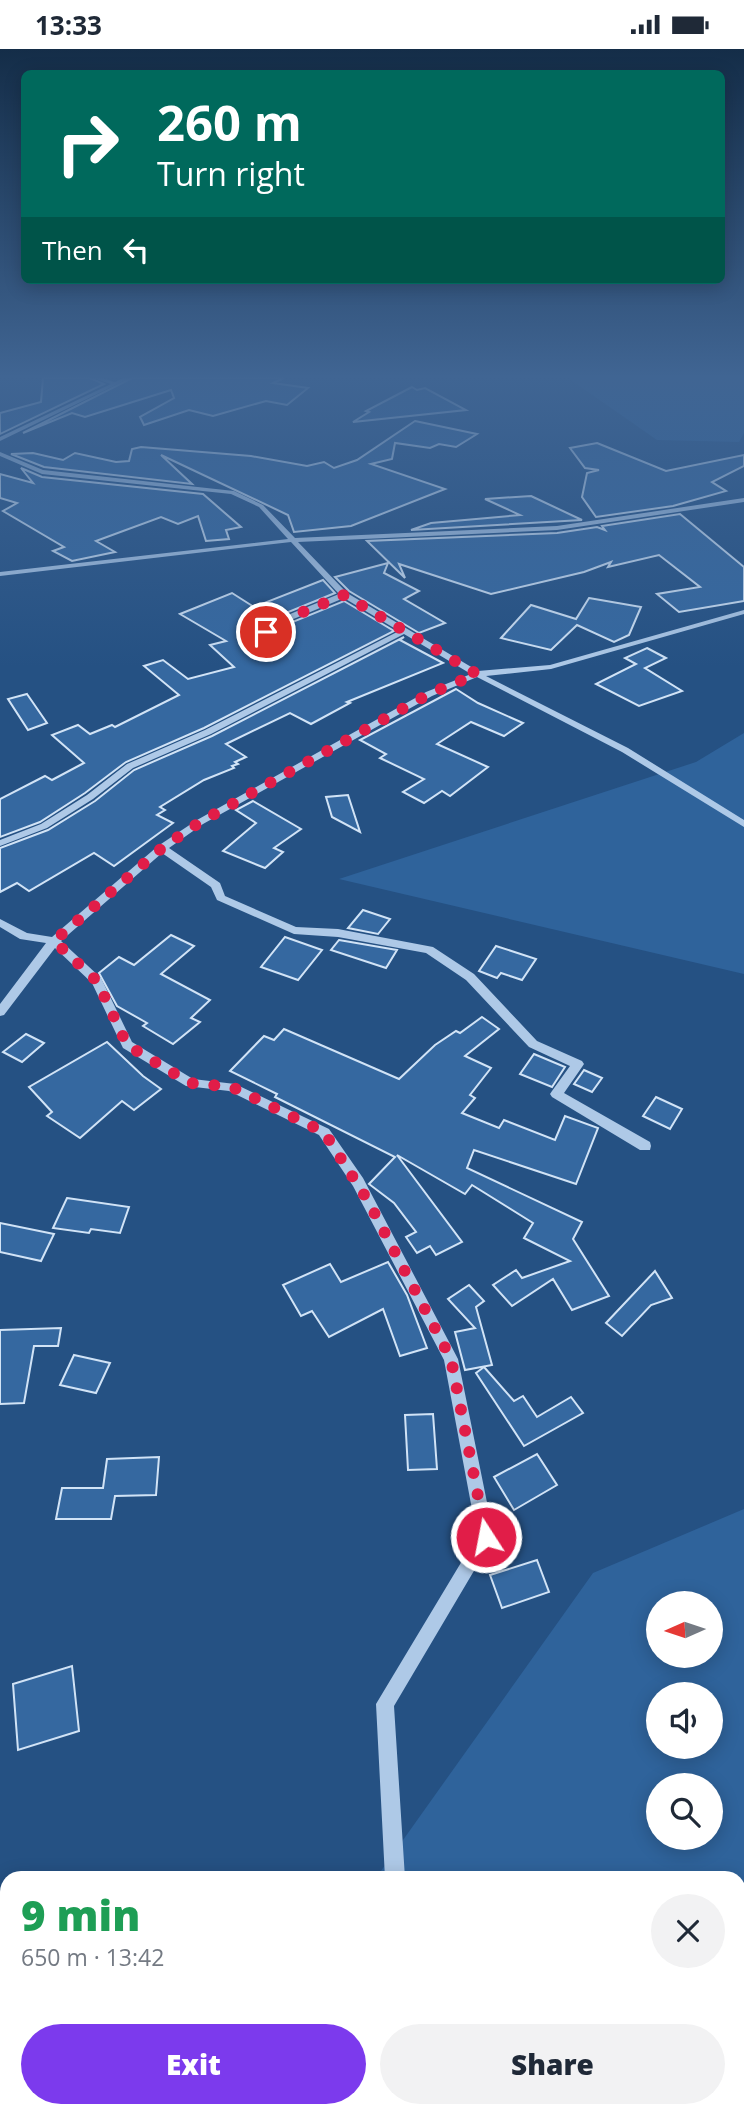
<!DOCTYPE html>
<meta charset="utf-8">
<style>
:root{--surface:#fff;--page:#f2f2f3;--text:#1f2937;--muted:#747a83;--accent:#7c3aed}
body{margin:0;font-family:"Open Sans",sans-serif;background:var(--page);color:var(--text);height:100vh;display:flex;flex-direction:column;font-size:26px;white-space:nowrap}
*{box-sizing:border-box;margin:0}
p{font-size:23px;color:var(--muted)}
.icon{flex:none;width:38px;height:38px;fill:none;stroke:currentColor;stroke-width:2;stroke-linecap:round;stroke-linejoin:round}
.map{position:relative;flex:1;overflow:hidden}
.panel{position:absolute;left:0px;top:1822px;width:746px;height:247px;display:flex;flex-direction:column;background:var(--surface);border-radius:21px 21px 0 0;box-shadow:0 4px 18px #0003}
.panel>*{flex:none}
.banner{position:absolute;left:21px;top:21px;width:704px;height:214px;border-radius:10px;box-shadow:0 4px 18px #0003;background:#00695c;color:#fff;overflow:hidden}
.needle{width:46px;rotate:267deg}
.controls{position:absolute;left:646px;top:1542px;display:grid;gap:14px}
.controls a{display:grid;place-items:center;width:77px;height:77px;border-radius:50%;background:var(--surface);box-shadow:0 4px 18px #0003;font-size:35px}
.pin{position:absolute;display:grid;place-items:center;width:60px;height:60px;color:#fff;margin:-30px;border:4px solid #fff;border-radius:50%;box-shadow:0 2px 7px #0007}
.me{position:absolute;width:77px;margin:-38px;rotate:349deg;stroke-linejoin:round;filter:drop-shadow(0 0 5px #0008)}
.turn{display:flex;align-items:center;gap:24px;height:147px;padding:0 21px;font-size:32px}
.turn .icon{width:91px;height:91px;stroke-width:2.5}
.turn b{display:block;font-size:49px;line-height:60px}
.then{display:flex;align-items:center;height:66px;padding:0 21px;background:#0003;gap:14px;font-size:26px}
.round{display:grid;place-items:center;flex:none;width:74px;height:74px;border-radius:37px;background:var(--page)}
.headline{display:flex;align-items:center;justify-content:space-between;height:119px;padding:0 21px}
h1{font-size:42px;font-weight:800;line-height:52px;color:#1e9e55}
.action{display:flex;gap:14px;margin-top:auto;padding:14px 21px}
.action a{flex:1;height:80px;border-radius:42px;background:var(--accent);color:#fff;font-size:28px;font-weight:800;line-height:80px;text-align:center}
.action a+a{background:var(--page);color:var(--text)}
.status{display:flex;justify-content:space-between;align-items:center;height:49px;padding:0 35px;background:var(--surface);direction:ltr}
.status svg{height:19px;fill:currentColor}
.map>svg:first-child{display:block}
</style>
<div class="status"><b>13:33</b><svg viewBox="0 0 49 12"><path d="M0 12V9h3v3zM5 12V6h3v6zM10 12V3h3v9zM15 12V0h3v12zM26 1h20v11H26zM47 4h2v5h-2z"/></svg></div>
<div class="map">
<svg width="744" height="2067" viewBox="0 0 744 2067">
<rect width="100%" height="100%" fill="#255183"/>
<g fill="#2f639b" fill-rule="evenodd">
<path d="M568,329H744V384L739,393L657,391Z"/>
<path d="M744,684V925L339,830L696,713Z"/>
<path d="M744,1460V2067H207L210,2062H738V1829H376L593,1524ZM658,1554H710V1606H658ZM658,1645H710V1698H658ZM658,1736H710V1788H658Z"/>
</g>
<g fill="#3568a0" stroke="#d1e3f6" stroke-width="2">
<path d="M43,329H90L104,335L0,385V364L41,353Z"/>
<path d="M132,329H284L273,334L308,339L287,356L266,352L213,367L189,361L144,376L140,368L174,349L171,341L85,368L72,364L23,384Z"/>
<path d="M412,338L417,341L425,339L466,361L353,373L369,363L366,362Z"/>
<path d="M415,372L477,385L456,398L439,395L430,399L395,394L392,410L371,415L445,440L351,477L294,483L288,466L161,406L192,435L44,418L11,405L33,404L63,411L75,404L116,413L129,412L132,400L141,398L251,407L307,417L324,413L334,419L357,411Z"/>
<path d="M597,394L666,422L744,406V417L712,433L726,442L673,457L596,468L582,448L587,424L599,421L585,419L570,399Z"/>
<path d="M21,419L42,428L203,445L241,478L226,481L229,490L206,492L198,467L178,475L161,468L96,492L115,503L72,512L53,502L64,498L3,462L17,454L0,449V425L33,434Z"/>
<path d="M531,447L582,471L411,481L431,474L520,466L485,450Z"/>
<path d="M680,465L744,518V552L679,563L657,545L700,538L659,506L608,518L611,513L584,523L491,545L399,515L405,529L367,492L557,484L597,478L605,481L602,477Z"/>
<path d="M388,514L384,524L419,542L404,550L445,574L419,584L349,542L335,528Z"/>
<path d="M323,531L335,544L271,570L259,583V601H269L272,585L280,578L344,552L394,582L204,679L126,713L85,744L40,773L0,788V750L45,727L52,731L84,714L52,686L78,676L90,685L112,676L115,678L179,646L144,617L163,611L188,630L234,618L210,596L226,592L180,565L232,544L254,558Z"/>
<path d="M589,549L641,558L629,586L614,593L577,576L551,601L501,589L531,556L576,570Z"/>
<path d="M404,588L400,591L443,614L347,653L350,654L311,675L290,664L226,695L246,708L235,713L238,715L232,717L234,719L204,731L160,758L165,761L157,766L173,774L114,817L94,804L29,842L17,834L0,843V799L48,781L95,752L134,721L212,687Z"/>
<path d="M647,599L666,609L645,619L682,642L639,657L596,635L636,615L625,609Z"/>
<path d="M456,640L478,654L523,674L504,687L471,673L437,695L488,718L450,747L442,742L424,754L403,743L424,730L380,709L386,705L360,691Z"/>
<path d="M27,645L47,674L28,681L8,650Z"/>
<path d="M348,746L360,783L332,768L326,748Z"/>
<path d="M253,752L301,780L274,799L283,803L265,819L223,802L256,774L236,761Z"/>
<path d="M363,861L390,870L378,885L348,879Z"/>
<path d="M171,886L194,897L161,925L210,951L191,969L200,973L173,995L143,977L147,974L117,957L99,924L119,908L134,916Z"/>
<path d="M285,888L322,901L298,931L261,918Z"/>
<path d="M339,891L397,901L386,919L331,901Z"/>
<path d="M496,897L536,910L522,931L501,924L497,929L479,922Z"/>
<path d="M482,968L499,980L465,1007L491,1019L470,1046L475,1049L462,1064L499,1079L504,1071L555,1091L565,1067L598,1079L576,1135L474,1101L467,1119L582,1173L573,1190L609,1247L572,1261L553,1230L512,1257L493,1236L516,1221L522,1229L570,1212L524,1189L533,1174L472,1136L465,1145L397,1106L462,1193L436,1206L430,1197L417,1204L406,1188L416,1183L394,1154L369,1135L395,1108L275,1048L277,1045L230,1022L264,987L274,991L284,980L399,1030L435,996L456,982L460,984Z"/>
<path d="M26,985L44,994L22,1013L3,1003Z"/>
<path d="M107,993L143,1027L161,1040L134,1061L122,1052L80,1089L47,1067L52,1063L29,1038Z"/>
<path d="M534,1005L565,1018L552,1038L520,1025Z"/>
<path d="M584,1021L602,1029L592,1043L574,1035Z"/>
<path d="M656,1048L682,1060L670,1080L643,1067Z"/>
<path d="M67,1149L129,1158L120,1184L91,1180L89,1184L53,1179Z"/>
<path d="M0,1174L54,1185L41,1212L0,1203Z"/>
<path d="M388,1213L407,1246L427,1299L400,1307L383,1260L329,1288L312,1262L301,1267L283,1236L330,1215L341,1233Z"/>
<path d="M655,1222L672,1249L651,1256L622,1287L606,1274Z"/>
<path d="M469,1236L484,1252L476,1258L492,1316L465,1321L455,1283L475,1279L448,1250Z"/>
<path d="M61,1279L58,1297H34L24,1354L0,1355V1281Z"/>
<path d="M74,1306L110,1314L96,1344L60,1336Z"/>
<path d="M484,1318L514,1352L523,1347L537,1368L571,1348L583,1364L524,1397L476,1324Z"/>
<path d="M433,1365L437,1420L408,1421L405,1366Z"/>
<path d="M537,1405L557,1436L514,1461L494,1428Z"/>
<path d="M159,1408L156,1446L115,1447L111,1470H56L62,1439H103L107,1410Z"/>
<path d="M537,1511L549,1543L502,1559L490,1526Z"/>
<path d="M72,1617L79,1682L18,1701L13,1635Z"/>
</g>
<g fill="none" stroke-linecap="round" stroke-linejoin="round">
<g fill="#aec9e7" fill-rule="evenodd">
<path d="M93,329H101L115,333L123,329H130L0,392V388L111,335Z"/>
<path d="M0,403L43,421L234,442L263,456L295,489L557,477L744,449V453L557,481L298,493L347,544L478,622L550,616L744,561V565L551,620L486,627L628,699L744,771V778L622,703L477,628L432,647L203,775L169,799L220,834L225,847L296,878L338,880L433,898L474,925L537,992L582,1012L584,1015L582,1018L564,1044L650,1093L651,1097L650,1101H640L552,1048L550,1045L552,1042L570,1017L529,998L466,931L426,904L338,888L294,885L217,851L211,838L162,804L61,892L101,929L132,993L193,1030L235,1035L329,1080L363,1129L458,1310L494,1488L394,1657L405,1829H385L376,1655L477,1487L444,1311L353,1137L319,1086L229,1042L186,1037L123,999L92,934L55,899L4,966L0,967V955L46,894L20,890L0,878V870L27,884L52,888L158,797L197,771L426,643L471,625L404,585L211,685L133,719L93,750L47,779L0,797V791L41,775L87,746L127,715L205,681L399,582L344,549L279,576L270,584L267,599H261L262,583L273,572L339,545L291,493L0,527V523L288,490L259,458L231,445L42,425L0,407Z"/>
</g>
</g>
<linearGradient id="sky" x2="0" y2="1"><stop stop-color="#142d48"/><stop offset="0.53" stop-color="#406593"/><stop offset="1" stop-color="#406593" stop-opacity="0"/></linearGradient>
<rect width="744" height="618" fill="url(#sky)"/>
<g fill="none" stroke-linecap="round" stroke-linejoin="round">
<path stroke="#e11d48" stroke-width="12" stroke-dasharray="0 21.6" d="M266,583L276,574L344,546L477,625L429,645L200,773L162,799L54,892L97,932L127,996L190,1034L232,1038L324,1083L368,1152L451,1310L486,1488"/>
</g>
</svg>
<div class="controls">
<a><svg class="needle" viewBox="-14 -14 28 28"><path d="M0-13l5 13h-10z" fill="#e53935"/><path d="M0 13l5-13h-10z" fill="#747a83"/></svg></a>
<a><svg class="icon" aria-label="sound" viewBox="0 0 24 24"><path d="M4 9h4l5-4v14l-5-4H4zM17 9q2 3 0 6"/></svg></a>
<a><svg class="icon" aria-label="search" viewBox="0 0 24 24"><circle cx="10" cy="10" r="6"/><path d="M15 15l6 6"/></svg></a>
</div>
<div class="pin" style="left:266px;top:583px;background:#d93025"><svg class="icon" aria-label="arrive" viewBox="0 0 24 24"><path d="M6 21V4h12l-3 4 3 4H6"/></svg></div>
<svg class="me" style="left:486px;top:1488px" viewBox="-20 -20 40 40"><circle r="17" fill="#e11d48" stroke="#fff" stroke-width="3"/><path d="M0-11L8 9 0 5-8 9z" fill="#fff"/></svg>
<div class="banner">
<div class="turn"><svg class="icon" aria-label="right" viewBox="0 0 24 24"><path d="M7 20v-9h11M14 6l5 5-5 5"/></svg><div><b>260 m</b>Turn right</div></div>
<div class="then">Then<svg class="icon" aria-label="left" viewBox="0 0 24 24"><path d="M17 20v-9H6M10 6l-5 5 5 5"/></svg></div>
</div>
<section class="panel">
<div class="headline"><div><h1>9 min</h1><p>650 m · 13:42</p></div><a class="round"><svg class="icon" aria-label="close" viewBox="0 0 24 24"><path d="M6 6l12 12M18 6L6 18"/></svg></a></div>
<div class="action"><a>Exit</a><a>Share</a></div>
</section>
</div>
